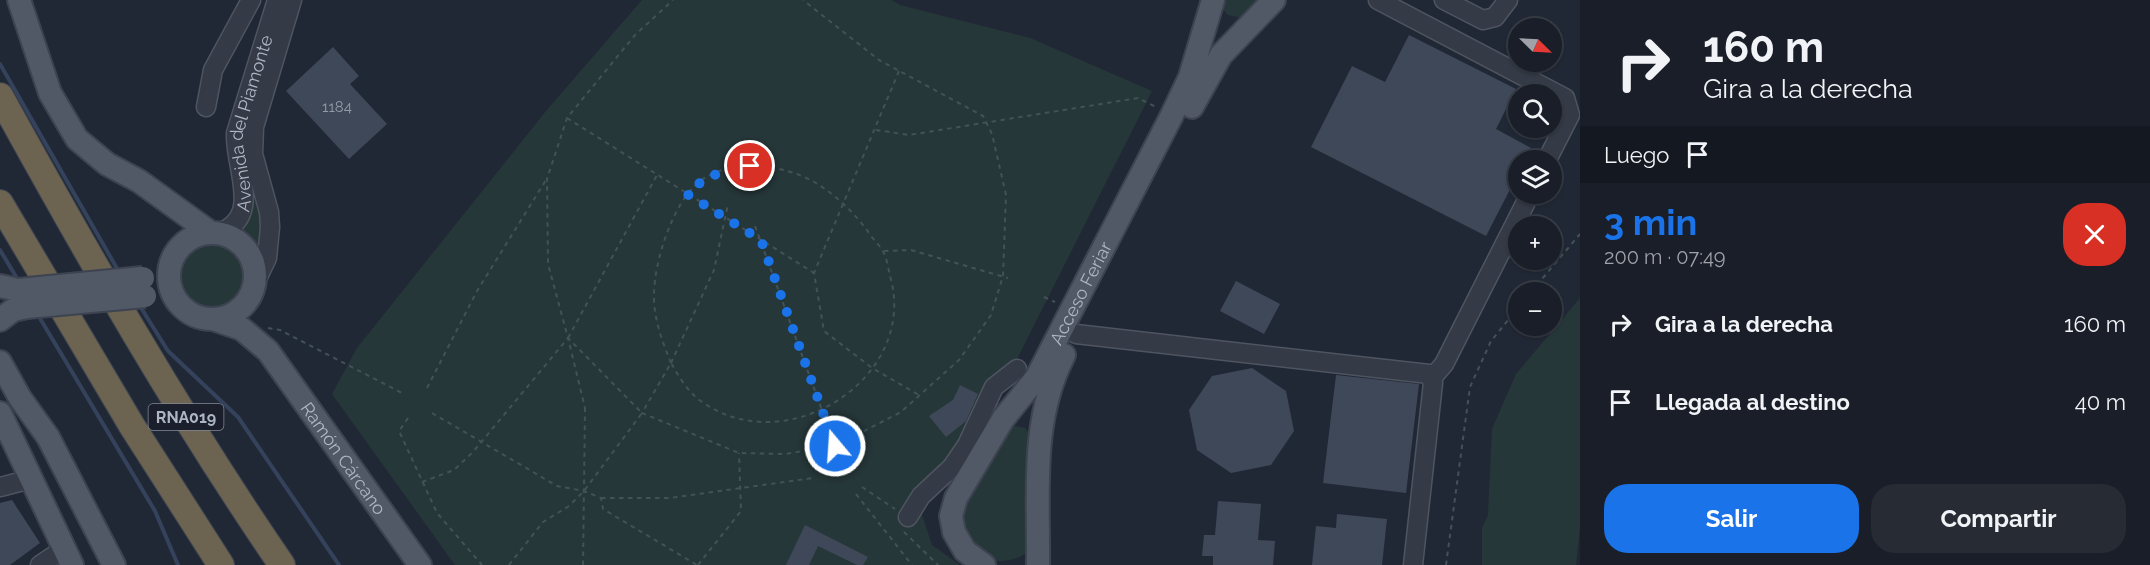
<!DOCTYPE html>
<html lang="es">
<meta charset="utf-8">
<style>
:root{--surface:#191e28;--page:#262b34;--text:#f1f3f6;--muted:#9fa2a8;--line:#373c45;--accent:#1a73e8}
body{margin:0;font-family:Raleway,sans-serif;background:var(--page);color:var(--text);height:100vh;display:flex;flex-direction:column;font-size:22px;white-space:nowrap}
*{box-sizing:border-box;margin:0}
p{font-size:20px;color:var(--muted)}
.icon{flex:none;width:33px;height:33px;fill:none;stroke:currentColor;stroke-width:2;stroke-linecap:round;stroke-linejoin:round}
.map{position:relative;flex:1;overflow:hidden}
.panel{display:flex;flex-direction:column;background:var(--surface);width:570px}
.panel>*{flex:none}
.banner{background:#191e28;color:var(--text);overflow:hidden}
.needle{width:39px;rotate:114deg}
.controls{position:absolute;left:1508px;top:18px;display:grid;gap:12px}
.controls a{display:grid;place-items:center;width:54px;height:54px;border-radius:50%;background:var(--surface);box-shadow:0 2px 4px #0004,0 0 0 2px var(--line);font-size:30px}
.pin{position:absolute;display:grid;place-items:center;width:51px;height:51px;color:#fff;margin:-26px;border:3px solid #fff;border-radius:50%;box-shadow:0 2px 6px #0007}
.me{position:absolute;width:66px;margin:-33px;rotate:342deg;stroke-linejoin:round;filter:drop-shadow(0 0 4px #0008)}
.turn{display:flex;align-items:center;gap:21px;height:126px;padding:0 24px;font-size:27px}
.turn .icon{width:78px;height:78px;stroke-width:2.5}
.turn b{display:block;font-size:42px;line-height:51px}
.then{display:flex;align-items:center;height:57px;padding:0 24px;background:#0003;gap:12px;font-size:22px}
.round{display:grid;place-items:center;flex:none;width:63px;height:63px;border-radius:24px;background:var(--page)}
.headline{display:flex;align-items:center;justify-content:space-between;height:102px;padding:0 24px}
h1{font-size:36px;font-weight:700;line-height:45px;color:var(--accent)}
.button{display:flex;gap:12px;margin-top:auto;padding:12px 24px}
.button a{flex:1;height:69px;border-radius:24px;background:var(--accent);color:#fff;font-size:24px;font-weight:700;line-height:69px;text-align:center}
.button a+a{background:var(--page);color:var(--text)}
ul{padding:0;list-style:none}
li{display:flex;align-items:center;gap:18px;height:78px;padding:0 24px}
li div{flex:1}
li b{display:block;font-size:22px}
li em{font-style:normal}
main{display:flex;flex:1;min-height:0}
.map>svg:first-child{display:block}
</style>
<main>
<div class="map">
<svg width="1580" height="565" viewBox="0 0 1580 565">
<rect width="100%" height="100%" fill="#212835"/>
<g fill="#263739">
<path d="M642,0H891L900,5L1030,38L1152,91L1011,371L967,434L945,460L920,509L932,545L960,565H455L332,394L357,348L546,111Z"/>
<path d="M1223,0H1265L1243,18L1228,15L1223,9Z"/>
<path d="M257,188L261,220L259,254L249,238L240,231L253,208Z"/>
<circle cx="212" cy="275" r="34"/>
<path d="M1580,298V527L1576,565H1482V528L1488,515L1492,429L1516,374Z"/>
<path d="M1016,426L1025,428L1032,437L1030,549C1017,565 983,565 971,549C965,538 961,523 957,512L1007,429Z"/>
</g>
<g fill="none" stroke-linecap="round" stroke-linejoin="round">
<g stroke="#35425c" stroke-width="4">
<path d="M0,64L119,272"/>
<path d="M0,250L18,280"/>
<path d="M138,303L168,351L238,417L339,565"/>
<path d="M38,315L155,511L178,565"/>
</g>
</g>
<g fill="#3f4858">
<path d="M1409,35L1516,89L1496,129L1531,148L1525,160H1518V174L1486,236L1311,147L1352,66L1385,82Z"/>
<path d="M333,47L359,76L350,84L387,124L349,159L286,91Z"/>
<path d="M1236,281L1280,304L1264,334L1220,311Z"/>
<path d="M1252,368L1286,391L1294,431L1271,465L1231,473L1197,450L1189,410L1212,376Z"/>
<path d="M1336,375L1419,384L1406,493L1323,483Z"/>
<path d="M960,385L978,394L966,421L946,437L929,416L953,400Z"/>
<path d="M12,500L40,543L10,565H0V503Z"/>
<path d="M1218,501L1261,504L1258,540L1275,541L1273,565H1213V556H1202L1204,535H1215Z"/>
<path d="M1337,514L1387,519L1382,565H1312L1316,526L1336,528Z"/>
<path d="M805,525L868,557L863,565H857L818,546L809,565H786Z"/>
</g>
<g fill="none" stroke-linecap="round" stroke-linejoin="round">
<defs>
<g id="minor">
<path d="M1378,0L1565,98L1570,115L1547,160"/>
<path d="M1444,0L1483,20L1495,17L1508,0"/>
<path d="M206,107L213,70L251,0"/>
<path id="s1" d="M218,233C264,218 234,167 236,133L277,0"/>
<path d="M254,285L267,258L270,227L269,212L253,154L254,127L292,0"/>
<path d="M1076,334L1429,374L1433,383L1413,565"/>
<path d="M1432,378L1444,364L1530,194"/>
<path d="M0,487L31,479"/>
<path d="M908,517L921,496L952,467L967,445L994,387L1017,369"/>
<path d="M40,565L64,549"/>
</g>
<g id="major">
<path d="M19,0L50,93L77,139L107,164L139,181L211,233"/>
<path d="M1192,107L1221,55L1274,0"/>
<circle cx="212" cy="276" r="43"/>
<path d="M0,286L18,290"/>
<path id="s2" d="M213,319L242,329L268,351L420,565"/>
<path d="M0,320L13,310L27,307"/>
<path d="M0,362L20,398L48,437L114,565"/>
<path d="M0,413L72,565"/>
<path id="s3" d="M984,565L965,551L954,532L951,516L956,498L1003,419L1037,377L1172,115L1190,77L1213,0"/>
<path d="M1038,565C1039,493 1030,421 1064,355"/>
</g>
<g id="highway">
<path d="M0,96C88,256 179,415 282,565"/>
<path d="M0,203L132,426L221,565"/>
</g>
</defs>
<use href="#minor" stroke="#4e5561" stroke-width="21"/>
<use href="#major" stroke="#3d4350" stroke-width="26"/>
<use href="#highway" stroke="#3e4551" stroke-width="28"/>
<g stroke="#425256" stroke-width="2" stroke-dasharray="4.5 4.5" stroke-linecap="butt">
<path d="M899,71L814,273L824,331L872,368L919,395"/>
<path d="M567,118L814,273"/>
<path d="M876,130L909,135L1138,98L1156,107"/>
<path d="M755,226L835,446"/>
<path d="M884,251L911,250L1008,278"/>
<path d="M1531,292L1580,234"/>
<path d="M1044,297L1055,302"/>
<path d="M268,328L280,330L402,393"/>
<path d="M568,338L657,175"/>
<path d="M671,363C662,341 653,317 654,293C655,259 673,203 699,182C730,157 784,164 816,183C838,197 856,214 871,236C875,241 879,245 882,250C887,257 888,268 890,276C920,378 784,465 698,399C686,389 678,375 671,363L642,413L739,453L785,454L835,446L901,412L959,360L991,315L1003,276L1006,195L992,134L983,116L879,60L803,0"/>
<path d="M671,363L714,270L728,204"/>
<path d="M427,388L477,291L546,180"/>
<path d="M432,413L557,486L584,491L601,498L603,509L697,565"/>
<path d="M408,418L399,431L437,513L482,565"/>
<path d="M422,482L454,470L473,452L568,338L585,408"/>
<path d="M862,487L895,509"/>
<path d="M856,494L912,565"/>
<path d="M601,498H670L813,478"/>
<path d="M904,532L938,565"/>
<path d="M509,565L543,522L569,506L584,491L642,413L568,338L548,264L547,179L567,118L635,35L673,0"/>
<path d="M698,565L741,511L739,453"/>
<path d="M1446,565L1470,387L1491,341L1518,308"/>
</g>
<use href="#minor" stroke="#343a46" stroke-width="18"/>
<use href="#major" stroke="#525966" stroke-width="22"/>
<use href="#highway" stroke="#6c6351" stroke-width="26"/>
<defs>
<g id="major-bridge">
<path d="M18,290L143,278"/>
<path d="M27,307L145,296"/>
</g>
</defs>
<use href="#major-bridge" stroke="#3d4350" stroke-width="26" stroke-linecap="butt"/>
<path stroke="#425256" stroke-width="2" stroke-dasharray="4.5 4.5" stroke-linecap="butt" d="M583,565L585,408"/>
<use href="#major-bridge" stroke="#525966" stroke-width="22"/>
</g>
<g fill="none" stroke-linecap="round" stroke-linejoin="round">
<path stroke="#1a73e8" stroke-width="10" stroke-dasharray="0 18" d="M750,166C724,170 706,175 687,194L761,240L835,446"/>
</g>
<g text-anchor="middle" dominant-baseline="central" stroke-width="6" stroke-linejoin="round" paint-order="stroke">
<g font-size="15" fill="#929aa8">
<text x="337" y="107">1184</text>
</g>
<rect fill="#1a1f2b" stroke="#828895" stroke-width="1.5" x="148.5" y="404" width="75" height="26" rx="4.5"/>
<g font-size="16" font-weight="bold" fill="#aeb5c3">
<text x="186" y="417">RNA019</text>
</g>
<g font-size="18" fill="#aeb5c3" stroke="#1a1f2b">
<text stroke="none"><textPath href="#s1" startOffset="124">Avenida del Piamonte</textPath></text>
<text stroke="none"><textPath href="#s3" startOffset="321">Acceso Feriar</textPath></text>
<text stroke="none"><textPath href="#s2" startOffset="196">Ramón Cárcano</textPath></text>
</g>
</g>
</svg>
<div class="controls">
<a><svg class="needle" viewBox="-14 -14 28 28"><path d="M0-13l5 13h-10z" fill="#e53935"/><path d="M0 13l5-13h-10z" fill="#9fa2a8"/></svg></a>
<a><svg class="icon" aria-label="search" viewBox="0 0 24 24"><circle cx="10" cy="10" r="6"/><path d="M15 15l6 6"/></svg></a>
<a><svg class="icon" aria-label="layers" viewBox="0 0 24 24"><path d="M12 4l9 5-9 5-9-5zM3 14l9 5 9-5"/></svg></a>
<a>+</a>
<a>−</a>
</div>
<div class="pin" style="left:750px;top:166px;background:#d93025"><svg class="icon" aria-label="arrive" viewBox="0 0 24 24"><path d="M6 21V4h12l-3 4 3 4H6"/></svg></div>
<svg class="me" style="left:835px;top:446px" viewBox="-20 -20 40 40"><circle r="17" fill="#1a73e8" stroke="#fff" stroke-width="3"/><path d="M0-11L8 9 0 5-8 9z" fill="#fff"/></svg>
</div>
<section class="panel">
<div class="banner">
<div class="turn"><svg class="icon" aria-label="right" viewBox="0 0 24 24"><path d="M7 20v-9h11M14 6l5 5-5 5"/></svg><div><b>160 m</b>Gira a la derecha</div></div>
<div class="then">Luego<svg class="icon" aria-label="arrive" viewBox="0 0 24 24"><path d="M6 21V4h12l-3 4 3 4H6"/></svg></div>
</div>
<div class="headline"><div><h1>3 min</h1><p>200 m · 07:49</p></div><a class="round" style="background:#d93025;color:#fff"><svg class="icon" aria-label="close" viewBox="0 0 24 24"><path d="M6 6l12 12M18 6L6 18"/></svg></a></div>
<ul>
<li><svg class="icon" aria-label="right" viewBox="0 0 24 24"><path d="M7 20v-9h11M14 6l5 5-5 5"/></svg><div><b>Gira a la derecha</b></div><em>160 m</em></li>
<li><svg class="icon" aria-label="arrive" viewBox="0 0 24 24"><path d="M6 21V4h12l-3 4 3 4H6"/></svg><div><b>Llegada al destino</b></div><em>40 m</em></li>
</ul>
<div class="button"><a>Salir</a><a>Compartir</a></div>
</section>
</main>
